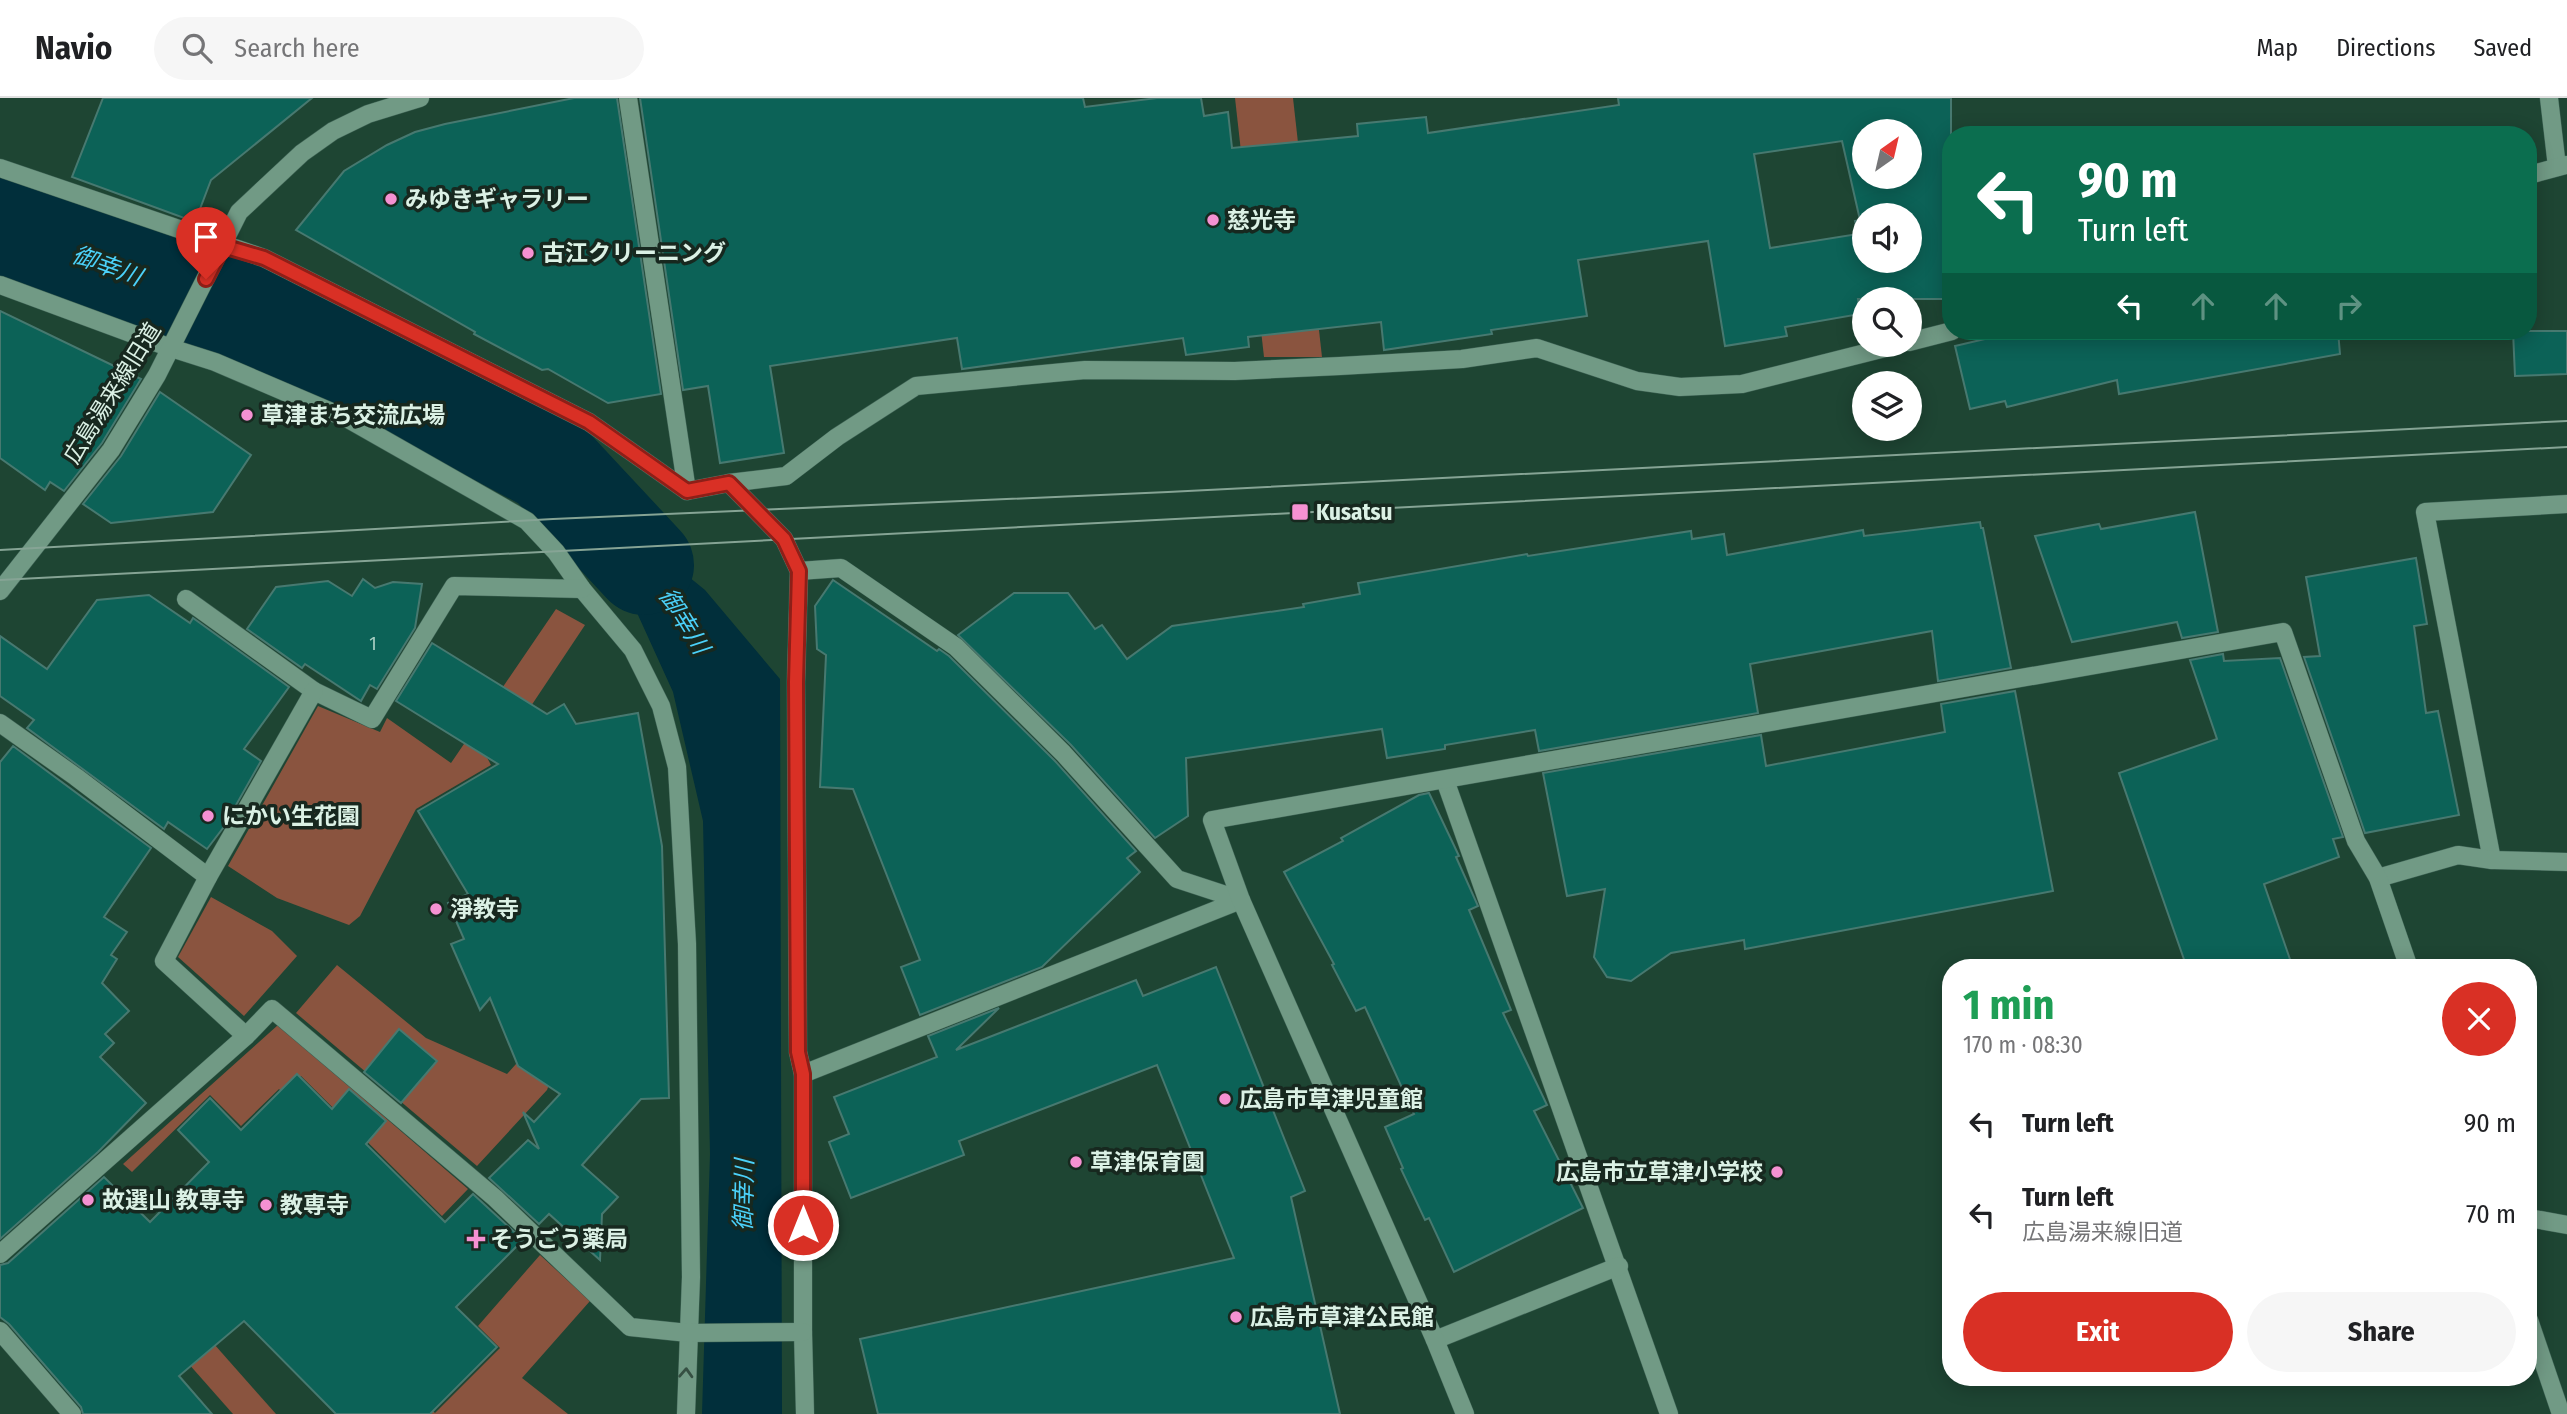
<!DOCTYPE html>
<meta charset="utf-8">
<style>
:root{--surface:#fff;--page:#f6f6f6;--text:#202124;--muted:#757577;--line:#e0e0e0;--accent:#d93025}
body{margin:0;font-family:"Fira Sans Condensed","Noto Sans JP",sans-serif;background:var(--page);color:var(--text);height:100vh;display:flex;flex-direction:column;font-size:26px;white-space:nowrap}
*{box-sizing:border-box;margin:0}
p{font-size:23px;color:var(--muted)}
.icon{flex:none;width:38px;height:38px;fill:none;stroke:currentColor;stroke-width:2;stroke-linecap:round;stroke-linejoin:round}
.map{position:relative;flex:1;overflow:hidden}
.side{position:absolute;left:1942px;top:861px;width:595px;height:427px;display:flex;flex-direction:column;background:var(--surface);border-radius:28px;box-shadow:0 4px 18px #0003}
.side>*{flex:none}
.guide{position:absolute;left:1942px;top:28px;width:595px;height:214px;border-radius:28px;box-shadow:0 4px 18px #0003;background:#0b6e4f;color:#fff;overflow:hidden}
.needle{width:46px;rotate:34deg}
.controls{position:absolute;left:1852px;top:21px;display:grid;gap:14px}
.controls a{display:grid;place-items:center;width:70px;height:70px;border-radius:50%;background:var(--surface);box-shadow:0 4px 18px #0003;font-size:35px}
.pin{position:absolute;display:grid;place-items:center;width:60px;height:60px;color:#fff;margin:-72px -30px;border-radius:50% 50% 50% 0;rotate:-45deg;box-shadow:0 0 7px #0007}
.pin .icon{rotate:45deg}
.me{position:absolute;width:77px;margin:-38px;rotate:0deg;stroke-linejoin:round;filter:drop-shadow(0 0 5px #0008)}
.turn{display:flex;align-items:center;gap:24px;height:147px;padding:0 21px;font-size:32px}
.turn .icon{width:91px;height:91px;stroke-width:2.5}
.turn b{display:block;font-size:49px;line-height:60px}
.lanes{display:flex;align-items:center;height:66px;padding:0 21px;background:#0003;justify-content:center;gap:35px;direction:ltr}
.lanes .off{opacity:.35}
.round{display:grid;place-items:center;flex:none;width:74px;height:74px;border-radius:37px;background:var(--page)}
.headline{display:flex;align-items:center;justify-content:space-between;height:119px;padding:0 21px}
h1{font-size:42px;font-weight:700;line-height:52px;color:#1e9e55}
.action{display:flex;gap:14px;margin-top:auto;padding:14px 21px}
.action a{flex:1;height:80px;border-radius:42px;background:var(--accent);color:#fff;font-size:28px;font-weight:700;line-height:80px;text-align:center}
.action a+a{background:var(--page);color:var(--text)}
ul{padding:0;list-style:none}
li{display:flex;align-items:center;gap:21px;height:91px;padding:0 21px}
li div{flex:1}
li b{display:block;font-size:26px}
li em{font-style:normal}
header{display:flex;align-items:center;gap:42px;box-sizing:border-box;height:98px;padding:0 35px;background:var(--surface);border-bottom:2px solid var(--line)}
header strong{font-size:33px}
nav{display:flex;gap:38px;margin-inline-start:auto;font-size:24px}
.search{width:490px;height:63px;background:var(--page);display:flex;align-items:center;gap:18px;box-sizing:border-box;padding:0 24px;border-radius:38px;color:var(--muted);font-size:26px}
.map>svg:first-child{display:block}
</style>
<header>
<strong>Navio</strong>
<div class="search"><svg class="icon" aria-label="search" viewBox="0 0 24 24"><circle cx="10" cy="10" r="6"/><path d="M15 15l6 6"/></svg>Search here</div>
<nav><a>Map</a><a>Directions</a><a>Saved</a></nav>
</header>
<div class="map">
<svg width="2567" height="1316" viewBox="0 0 2567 1316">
<rect width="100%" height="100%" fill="#1e4533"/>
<g fill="#8a543f">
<path d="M1235,0H1293L1322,259H1264Z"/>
<path d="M556,511L585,527L513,635L483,652L491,667L416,711L360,818L349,827L277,800L228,768L318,608L380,634L387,620L451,665Z"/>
<path d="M211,799L272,833L297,858L244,918L178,859Z"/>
<path d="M337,867L426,940L507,976L532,948L559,960L547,992L477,1068L296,915Z"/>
<path d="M278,927L468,1091L442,1118L301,978L284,996L279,991L241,1028L210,997L132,1074L123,1066Z"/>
<path d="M130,1151L276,1316H233L89,1153Z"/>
<path d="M540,1157L590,1203L522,1280L568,1316H417L426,1307L435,1315L500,1250L478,1228Z"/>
</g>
<path fill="#012f3b" d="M549,365L705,492L780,581L782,1316H702L710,1056L703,723L673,594L628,495Z"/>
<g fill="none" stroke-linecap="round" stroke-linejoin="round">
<path stroke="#012f3b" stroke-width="100" d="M0,130L128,173L269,225L408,290L549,365L644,467"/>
</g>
<g fill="#0c6257" stroke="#477970" stroke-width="2" fill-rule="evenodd">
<path d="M103,0H312L211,82L195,124L72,79Z"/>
<path d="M574,0H617L661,296L608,305L548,271L542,272L474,236L475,234L296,132L344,73L387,47L415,34L445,26Z"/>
<path d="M640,0H1083L1085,9L1157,0H1201L1204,18L1228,14L1232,50L1358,38L1357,26L1426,19L1428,35L1619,7L1618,0H1951V201H1858L1860,216L1785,229L1787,238L1725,248L1708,143L1578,162L1587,218L1491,232L1492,236L1384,252L1381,224L1248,239L1249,249L1186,257L1183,240L962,271L957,240L770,268L784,355L720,365L708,288L683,292ZM1864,33H1909V79H1864ZM1842,43L1860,122L1855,123L1858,136L1770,150L1754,56ZM1864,117H1909V163H1864Z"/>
<path d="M0,213L141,281L102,345L64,393L50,384L45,392L0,360Z"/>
<path d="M2019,233H2338L2340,256L2119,296L2117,282L2007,309L2005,303L1970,311L1955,248Z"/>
<path d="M2513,233H2567V276L2515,278Z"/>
<path d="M160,294L251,357L213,414L111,425L83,406L121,358Z"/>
<path d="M2195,414L2218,534L2182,540L2177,524L2072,544L2035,438L2099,426L2101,431Z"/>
<path d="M1980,424L1981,430H1983L2011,570L1938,583L1932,533L1750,566L1758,615L1539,653L1535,632L1445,647V651L1387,660L1382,631L1186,660L1188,718L1155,740L1071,647L958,537L1014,495H1068L1095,531L1102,527L1127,561L1172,528L1304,509L1303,506L1360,496L1358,485L1527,456L1528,458L1691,433L1692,441L1724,436L1727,457L1863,432L1864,438Z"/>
<path d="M2416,460L2427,526L2414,528L2426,615L2438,613L2459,717L2365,735L2304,559L2320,558L2306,479Z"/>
<path d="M363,481L375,490L393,484L422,486L415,530L377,591L370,587L361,603L305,566L302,570L247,531L276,489L328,483L352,498Z"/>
<path d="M833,482L937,553L939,551L949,558L1055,663L1136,753L1127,760L1140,774L1042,869L920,917L901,869L920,862L853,691L820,689L826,557L817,551L815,508Z"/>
<path d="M149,497L190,525L193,520L289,589L244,651L261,663L223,730L207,751L168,724L164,731L27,630L34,622L0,598V538L47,571L97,502Z"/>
<path d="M432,545L547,616L564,606L576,626L638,615L662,748L669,1000L641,1001L582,1067L618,1099L602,1116L600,1162L549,1116L539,1126L489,1080L528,1042L539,1051L523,1014L534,1024L560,996L518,968L490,900L480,912L451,846L464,841L448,805L468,796L418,713L498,666L396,603Z"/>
<path d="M2223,556L2224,563L2280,560L2343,739L2333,741L2339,759L2264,786L2293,870H2187L2119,675L2217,641L2190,562Z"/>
<path d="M2015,593L2053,793L1745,851L1744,842L1671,855L1631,883L1607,879L1594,859L1605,791L1567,798L1543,675L1761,637L1766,668L1945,634L1941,606Z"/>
<path d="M13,648L151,750L104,819L127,834L111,857L117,861L102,885L129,913L105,936L114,945L100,959L146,1005L98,1054L0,1141V664Z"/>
<path d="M1429,695L1459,758L1456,759L1478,808L1469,812L1511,912L1503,915L1547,1007L1534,1013L1583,1110L1454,1174L1429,1120L1425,1122L1401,1071L1403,1070L1385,1029L1414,1016L1365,909L1356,913L1332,867L1334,866L1284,774L1343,743L1341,740L1419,697Z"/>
<path d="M1216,869L1305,1093L1291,1099L1340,1316H878L860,1241L1234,1160L1157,967L959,1043L964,1057L851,1100L829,1044L849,1036L834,999L937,959L928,938L999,910L956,952L1136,882L1143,898Z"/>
<path d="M399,931L437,963L401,1005L364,974Z"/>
<path d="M297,976L332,1011L349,991L386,1023L366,1046L445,1124L473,1096L523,1142L456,1209L497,1249L430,1316H336L244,1223L179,1278L212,1316H83L81,1309L9,1226L0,1219V1167L8,1165L104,1079L150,1124L209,1064L178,1032L210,1000L241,1032Z"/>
</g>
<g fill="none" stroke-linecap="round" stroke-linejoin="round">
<defs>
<g id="minor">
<path d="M628,0L687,393"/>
<path d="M2549,0L2557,69"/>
<path d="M0,70L264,160L589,324L687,393L729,385L784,441L799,473L796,584L798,954L803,976V1234L805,1316"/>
<path d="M2529,77L2566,67"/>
<path d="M0,187L171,250L215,264L348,321L487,400L527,423L556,454L582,491L633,552L661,608L677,669L687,846L691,1179L686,1316"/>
<path d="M1909,244L1952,233"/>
<path d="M729,385L786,378L837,339L916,288L1085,272L1235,273L1340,268L1462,261L1537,250L1637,283L1680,289L1742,286L1897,247"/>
<path d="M799,473L841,470L956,549L1063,655L1177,781L1241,802L803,976"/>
<path d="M0,493L111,352L157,277L239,114L302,55L333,33L368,16L420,0"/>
<path d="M186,501L314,593L372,621L454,488L582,491"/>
<path d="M0,625L76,679L208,779"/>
<path d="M1445,682L1669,1316"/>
<path d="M2492,762L2425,414L2567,406"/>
<path d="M2378,780L2458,757L2492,762L2567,764"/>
<path d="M246,938L164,863L208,779L314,593"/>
<path d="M2529,1120L2567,1127"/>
<path d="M0,1156L246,938L272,911L495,1100L630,1229L688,1235L803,1234"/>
<path d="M2529,1222L2561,1316"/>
<path d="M0,1233L72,1316"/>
<path d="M1435,1242L1619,1168"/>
<path d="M1465,1316L1435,1242L1241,802L1212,722L2283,534L2356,743L2378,780L2409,870"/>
</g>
</defs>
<use href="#minor" stroke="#3e6254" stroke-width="19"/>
<use href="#minor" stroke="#719a85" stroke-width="18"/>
<g stroke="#86a495" stroke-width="2">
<path d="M0,452L553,421L1168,394L2567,323"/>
<path d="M0,482L2567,349"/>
</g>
</g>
<defs><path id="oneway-chevron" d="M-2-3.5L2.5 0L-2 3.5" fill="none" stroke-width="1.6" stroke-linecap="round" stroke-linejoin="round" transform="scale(1.75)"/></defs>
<use stroke="#365043" href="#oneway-chevron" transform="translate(686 1275) rotate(-87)"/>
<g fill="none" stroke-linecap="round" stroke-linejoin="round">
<defs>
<path id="route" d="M206,181L223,148L264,160L589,324L687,393L729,385L784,441L799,473L796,584L798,954L803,976V1127"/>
</defs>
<use href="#route" stroke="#8d1f18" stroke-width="18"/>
<use href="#route" stroke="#d93025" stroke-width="12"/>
</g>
<g fill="#f591d2" stroke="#17281f" stroke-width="2.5">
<circle cx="391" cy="101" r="7"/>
<circle cx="1213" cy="122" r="7"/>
<circle cx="528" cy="155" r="7"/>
<circle cx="247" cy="317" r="7"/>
<rect x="1291" y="405" width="18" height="18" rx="3.5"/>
<circle cx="208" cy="718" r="7"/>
<circle cx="436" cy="811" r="7"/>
<circle cx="1225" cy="1001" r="7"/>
<circle cx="1076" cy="1064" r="7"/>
<circle cx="1777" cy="1074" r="7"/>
<circle cx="88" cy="1102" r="7"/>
<circle cx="266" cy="1107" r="7"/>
<path d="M472.5 1130.5h7v7h7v7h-7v7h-7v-7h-7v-7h7z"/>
<circle cx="1236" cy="1219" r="7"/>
</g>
<g text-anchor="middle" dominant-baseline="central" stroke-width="7" stroke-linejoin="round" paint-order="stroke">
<g font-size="19" fill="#a7cdc2">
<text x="373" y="545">1</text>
</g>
<g font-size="23" font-weight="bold" fill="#dbf1e5" stroke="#17281f" text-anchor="start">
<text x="405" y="101">みゆきギャラリー</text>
<text x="1227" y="122">慈光寺</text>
<text x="542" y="155">古江クリーニング</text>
<text x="261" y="317">草津まち交流広場</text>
<text x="1316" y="414">Kusatsu</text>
<text x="222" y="718">にかい生花園</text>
<text x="450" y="811">淨教寺</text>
<text x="1239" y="1001">広島市草津児童館</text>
<text x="1090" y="1064">草津保育園</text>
<text x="1763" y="1074" text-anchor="end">広島市立草津小学校</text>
<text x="102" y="1102">故選山 教専寺</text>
<text x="280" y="1107">教専寺</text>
<text x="490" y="1141">そうごう薬局</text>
<text x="1250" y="1219">広島市草津公民館</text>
</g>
<g font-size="23" fill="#dbf1e5" stroke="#17281f">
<text transform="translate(112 295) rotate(-58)">広島湯来線旧道</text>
</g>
<g font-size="24" font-style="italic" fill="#4bd1f9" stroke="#17281f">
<text transform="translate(107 168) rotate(20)">御幸川</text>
<text transform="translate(684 523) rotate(58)">御幸川</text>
<text transform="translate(744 1097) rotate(-89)">御幸川</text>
</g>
</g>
</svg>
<div class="controls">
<a><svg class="needle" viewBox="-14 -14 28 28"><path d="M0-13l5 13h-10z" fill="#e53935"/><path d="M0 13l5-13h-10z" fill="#757577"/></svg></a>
<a><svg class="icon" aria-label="sound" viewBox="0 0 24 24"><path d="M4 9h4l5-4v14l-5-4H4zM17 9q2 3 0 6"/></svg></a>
<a><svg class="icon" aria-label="search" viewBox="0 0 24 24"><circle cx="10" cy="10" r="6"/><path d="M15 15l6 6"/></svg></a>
<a><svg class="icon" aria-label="layers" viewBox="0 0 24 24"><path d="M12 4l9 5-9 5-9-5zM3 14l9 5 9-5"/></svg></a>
</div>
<div class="pin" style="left:206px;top:181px;background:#d93025"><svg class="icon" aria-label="arrive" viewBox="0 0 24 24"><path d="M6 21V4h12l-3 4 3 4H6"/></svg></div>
<svg class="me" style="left:803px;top:1127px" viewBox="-20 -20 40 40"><circle r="17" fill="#d93025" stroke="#fff" stroke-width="3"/><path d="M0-11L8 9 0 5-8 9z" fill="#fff"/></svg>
<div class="guide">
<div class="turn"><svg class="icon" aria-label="left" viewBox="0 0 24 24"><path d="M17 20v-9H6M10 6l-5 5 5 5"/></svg><div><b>90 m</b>Turn left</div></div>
<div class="lanes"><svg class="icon" aria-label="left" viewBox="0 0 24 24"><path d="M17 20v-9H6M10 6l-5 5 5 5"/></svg><svg class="icon off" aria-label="ahead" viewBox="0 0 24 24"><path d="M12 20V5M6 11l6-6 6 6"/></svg><svg class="icon off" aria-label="ahead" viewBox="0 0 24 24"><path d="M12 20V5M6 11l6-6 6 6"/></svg><svg class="icon off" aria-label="right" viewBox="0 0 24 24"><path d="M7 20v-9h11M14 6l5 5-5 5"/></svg></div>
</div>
<section class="side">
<div class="headline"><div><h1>1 min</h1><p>170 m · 08:30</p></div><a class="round" style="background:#d93025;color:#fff"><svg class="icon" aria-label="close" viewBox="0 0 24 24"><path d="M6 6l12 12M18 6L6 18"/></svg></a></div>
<ul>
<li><svg class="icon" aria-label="left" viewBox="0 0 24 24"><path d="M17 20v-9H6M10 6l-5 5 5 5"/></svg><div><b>Turn left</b></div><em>90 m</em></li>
<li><svg class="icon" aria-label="left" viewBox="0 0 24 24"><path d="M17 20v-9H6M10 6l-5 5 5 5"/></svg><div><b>Turn left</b><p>広島湯来線旧道</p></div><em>70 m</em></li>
</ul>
<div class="action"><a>Exit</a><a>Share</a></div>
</section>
</div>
